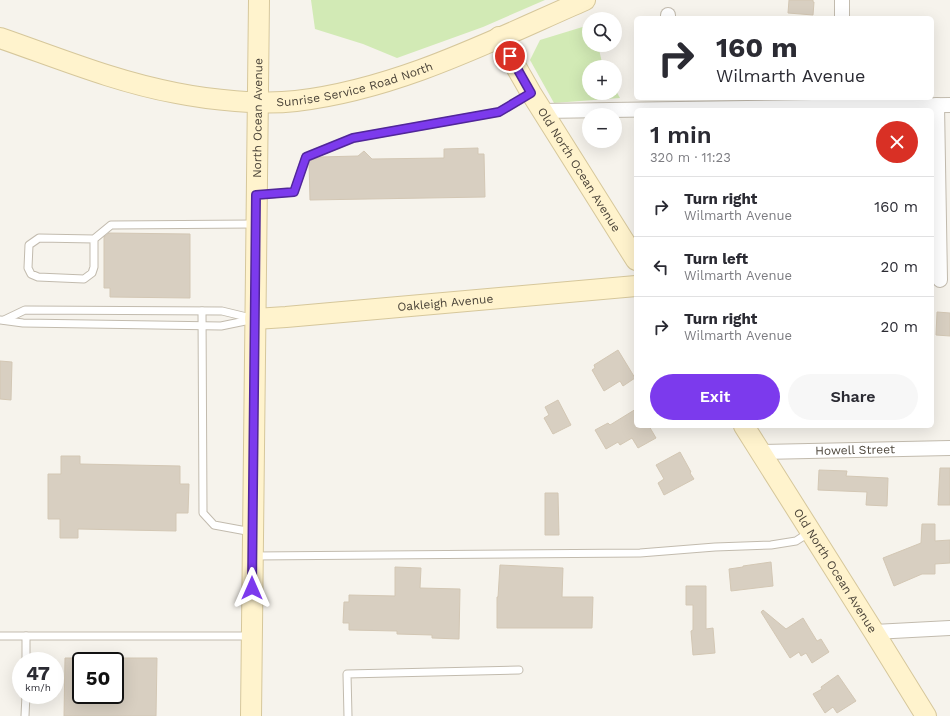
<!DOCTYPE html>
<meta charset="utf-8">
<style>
:root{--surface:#fff;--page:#f7f7f7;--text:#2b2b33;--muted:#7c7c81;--line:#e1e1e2;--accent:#7c3aed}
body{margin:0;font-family:"Work Sans",sans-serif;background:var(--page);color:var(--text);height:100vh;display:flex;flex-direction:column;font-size:15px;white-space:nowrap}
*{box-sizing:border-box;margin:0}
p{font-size:13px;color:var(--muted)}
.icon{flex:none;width:22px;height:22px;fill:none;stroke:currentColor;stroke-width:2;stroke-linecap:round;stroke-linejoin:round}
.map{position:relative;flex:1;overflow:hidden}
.side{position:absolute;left:634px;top:108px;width:300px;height:320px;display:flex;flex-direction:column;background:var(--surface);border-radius:6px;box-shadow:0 4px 16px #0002}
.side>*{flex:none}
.guide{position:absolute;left:634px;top:16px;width:300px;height:84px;border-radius:6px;box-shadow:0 4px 16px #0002;background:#fff;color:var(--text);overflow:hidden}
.fabs{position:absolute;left:582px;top:12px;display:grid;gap:8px}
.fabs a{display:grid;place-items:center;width:40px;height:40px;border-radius:50%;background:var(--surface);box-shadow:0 4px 16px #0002;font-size:20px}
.speed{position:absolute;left:12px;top:652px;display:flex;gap:8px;font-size:20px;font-weight:700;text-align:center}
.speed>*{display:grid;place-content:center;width:52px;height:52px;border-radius:50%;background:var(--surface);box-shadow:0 4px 16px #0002;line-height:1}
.speed small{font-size:10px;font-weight:400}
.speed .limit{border:2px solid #111;border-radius:6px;background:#fff;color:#111}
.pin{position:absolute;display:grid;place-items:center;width:34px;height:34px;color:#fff;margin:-17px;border:2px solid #fff;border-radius:50%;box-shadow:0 1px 4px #0007}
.me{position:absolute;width:44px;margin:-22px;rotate:0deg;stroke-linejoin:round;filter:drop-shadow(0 0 3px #0008)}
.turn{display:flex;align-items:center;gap:14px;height:84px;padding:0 16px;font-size:18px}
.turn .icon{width:52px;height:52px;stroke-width:2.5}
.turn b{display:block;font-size:28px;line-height:34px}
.round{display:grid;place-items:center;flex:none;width:42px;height:42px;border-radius:21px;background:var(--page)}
.overview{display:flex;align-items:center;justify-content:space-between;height:68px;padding:0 16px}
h1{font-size:24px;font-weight:600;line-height:30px}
.button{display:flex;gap:8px;margin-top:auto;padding:8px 16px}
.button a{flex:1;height:46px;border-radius:24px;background:var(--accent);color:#fff;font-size:16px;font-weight:600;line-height:46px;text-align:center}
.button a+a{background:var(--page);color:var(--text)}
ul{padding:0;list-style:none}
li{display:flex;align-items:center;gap:12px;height:60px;padding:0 16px;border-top:1px solid var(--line)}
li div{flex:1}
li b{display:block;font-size:15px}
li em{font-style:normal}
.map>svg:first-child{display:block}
</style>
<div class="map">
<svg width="950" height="716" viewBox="0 0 950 716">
<rect width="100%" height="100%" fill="#f6f3ec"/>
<g fill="#d2eab5">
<path d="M311,0H545L483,27L397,58L363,44L315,29Z"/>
<path d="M589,25V45H598L603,67H589V93H615V89L620,98L554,103L530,60L540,40Z"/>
</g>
<g fill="#d8cfc1" stroke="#d3c7b4">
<path d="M789,0H813V2H814L813,15L788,13Z"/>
<path d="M478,148V154H484L485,197L310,200L309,162L310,161L319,157L358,156L364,151L372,159L444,158V149Z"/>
<path d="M109,233L190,234V298L110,297V288H104V237Z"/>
<path d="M937,312L950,313V336L936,335Z"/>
<path d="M618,350L635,378L623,386L620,381L604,391L592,370L595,368L594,365Z"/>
<path d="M0,361L12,362L11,400L0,399Z"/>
<path d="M558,400L571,425L553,434L544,418L549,415L545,407Z"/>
<path d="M636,409V426H649L656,438L638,448L632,438L620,445L618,442L606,449L595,430L608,423L610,425Z"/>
<path d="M680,452L691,472L690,473L694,479L664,495L658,483L664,479L656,465Z"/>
<path d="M61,456H80V464L180,466V484H189L188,513H176V531L78,529V538H60V519H48V474H61Z"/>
<path d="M940,468H950V505H938Z"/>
<path d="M819,470L847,471L846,476L888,478L887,506L866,505L867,492L818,490Z"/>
<path d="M545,493H558L559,535H545Z"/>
<path d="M922,524H935V541L950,540V563L935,564V574H922L894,586L883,558L921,543Z"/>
<path d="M771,562L773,586L731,591L729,569L743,567V566Z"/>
<path d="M500,565L563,568L562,597H593L592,628H497V597H498Z"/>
<path d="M395,567L421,568L420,588L460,589L459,639L432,638V635L397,634V631L349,630V623H343L344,602H349V595L395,596Z"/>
<path d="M686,586H706V629L713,628L715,653L693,655L691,631L693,630V605H686Z"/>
<path d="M763,610L786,629L803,618L817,641L821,639L829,652L812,663L806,653L801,656L799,652L790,658L761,612Z"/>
<path d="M65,658H81V695H115V658H157L156,716H64Z"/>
<path d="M838,675L856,701L837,713L833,707L825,713L813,694L822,689L821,687Z"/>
</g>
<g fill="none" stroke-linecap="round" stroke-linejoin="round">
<defs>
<g id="lane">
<path d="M259,195L294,192L306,157L353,138L499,112L530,94"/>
<path d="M94,239V267L92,273L84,279L38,277L31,274L28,268L29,245L39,238L94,239L111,225L254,224"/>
<path d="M202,311L203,513L214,525L252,532"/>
<path d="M0,320L23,323L221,326L255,319"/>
<path d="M4,320L25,310L222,311L251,318"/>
<path d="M254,556L640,553L715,547L771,545L796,541L810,532"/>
<path d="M0,636H251"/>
<path d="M26,661V636"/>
<path d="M25,716L26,695"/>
<path d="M348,716L347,674L519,670"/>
</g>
<g id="street">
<path d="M842,0V18"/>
<path d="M668,18V15"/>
<path d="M937,105L940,280"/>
<path d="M542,111L950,105"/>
<path id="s1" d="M760,452L950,448"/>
<path d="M874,632L950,628"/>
</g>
<g id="secondary">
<path id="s2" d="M499,37L531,93L636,260"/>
<path id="s3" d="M0,38C58,58 116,82 176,93C211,100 260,105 296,101C398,89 491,41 585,0"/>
<path id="s4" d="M255,319L286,317L636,286"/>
<path id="s5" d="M744,426L874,632L926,716"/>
<path id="s6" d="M251,716L259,0"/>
</g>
</defs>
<use href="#lane" stroke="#c2bbae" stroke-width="9"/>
<use href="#street" stroke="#c2bbae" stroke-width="16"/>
<use href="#secondary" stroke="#d6c79b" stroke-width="22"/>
<use href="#lane" stroke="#fff" stroke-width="7"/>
<use href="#street" stroke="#fff" stroke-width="14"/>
<use href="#secondary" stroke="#fff3cd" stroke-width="20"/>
</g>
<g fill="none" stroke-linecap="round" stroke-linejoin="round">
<defs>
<path id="route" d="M252,588L256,195L294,192L306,157L353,138L499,112L531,93L510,56"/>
</defs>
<use href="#route" stroke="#51269a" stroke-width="10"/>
<use href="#route" stroke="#7c3aed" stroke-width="7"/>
</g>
<g text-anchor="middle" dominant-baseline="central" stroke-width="3" stroke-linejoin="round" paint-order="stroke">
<g font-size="12" fill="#4b4439" stroke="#fff">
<text stroke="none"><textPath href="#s3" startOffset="366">Sunrise Service Road North</textPath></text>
<text stroke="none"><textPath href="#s6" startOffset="598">North Ocean Avenue</textPath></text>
<text stroke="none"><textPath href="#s2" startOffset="155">Old North Ocean Avenue</textPath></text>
<text stroke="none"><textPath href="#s4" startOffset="191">Oakleigh Avenue</textPath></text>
<text stroke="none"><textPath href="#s1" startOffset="95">Howell Street</textPath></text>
<text stroke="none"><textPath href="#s5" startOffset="171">Old North Ocean Avenue</textPath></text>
</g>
</g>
</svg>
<div class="fabs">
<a><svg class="icon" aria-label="search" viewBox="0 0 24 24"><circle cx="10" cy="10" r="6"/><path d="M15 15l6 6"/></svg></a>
<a>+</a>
<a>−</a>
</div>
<div class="speed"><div>47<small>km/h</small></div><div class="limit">50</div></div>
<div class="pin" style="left:510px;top:56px;background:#d93025"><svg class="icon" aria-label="arrive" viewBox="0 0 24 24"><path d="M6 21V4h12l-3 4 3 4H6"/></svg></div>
<svg class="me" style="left:252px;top:588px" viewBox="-20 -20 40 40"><path d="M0-17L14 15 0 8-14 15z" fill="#7c3aed" stroke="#fff" stroke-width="4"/></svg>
<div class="guide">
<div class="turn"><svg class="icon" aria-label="right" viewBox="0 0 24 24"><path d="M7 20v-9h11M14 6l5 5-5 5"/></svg><div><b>160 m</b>Wilmarth Avenue</div></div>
</div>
<section class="side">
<div class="overview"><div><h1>1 min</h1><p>320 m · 11:23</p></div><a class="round" style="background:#d93025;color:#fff"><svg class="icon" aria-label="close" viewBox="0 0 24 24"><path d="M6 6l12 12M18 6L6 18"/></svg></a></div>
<ul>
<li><svg class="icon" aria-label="right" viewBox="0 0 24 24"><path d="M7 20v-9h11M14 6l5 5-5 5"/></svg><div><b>Turn right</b><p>Wilmarth Avenue</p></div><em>160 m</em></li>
<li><svg class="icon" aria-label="left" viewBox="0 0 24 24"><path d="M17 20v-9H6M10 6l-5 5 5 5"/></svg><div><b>Turn left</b><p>Wilmarth Avenue</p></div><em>20 m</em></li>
<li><svg class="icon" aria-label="right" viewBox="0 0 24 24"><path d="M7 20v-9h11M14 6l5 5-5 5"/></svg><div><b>Turn right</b><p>Wilmarth Avenue</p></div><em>20 m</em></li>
</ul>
<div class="button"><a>Exit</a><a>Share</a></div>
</section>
</div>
